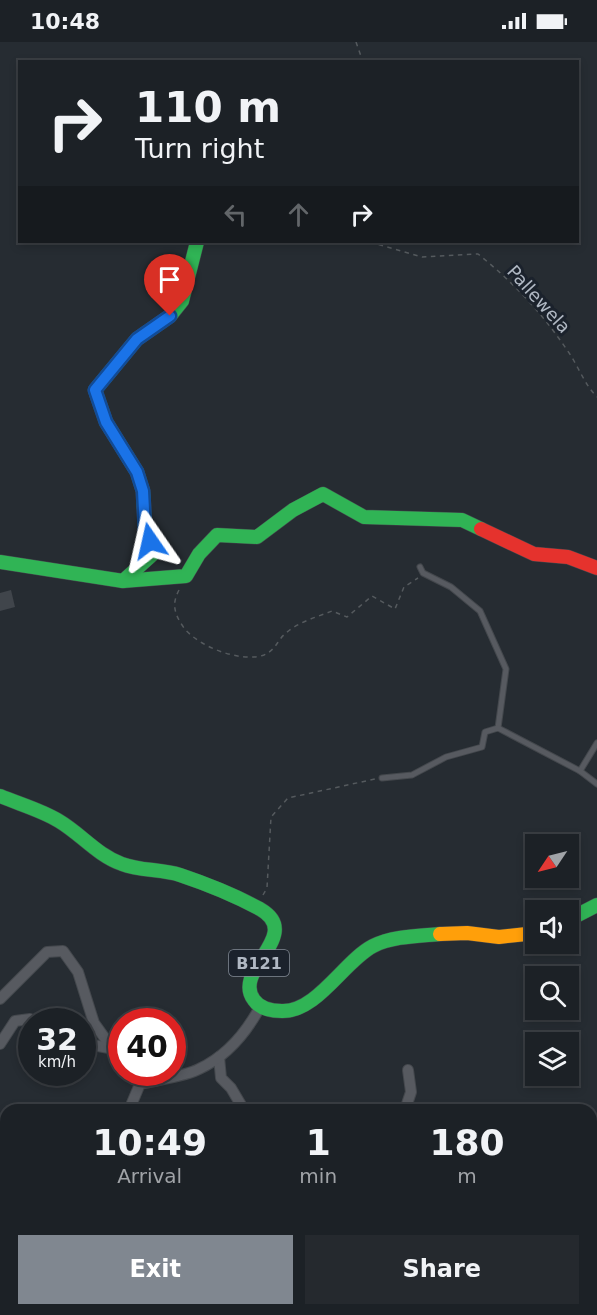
<!DOCTYPE html>
<style>
:root{--surface:#1c2126;--page:#25292e;--text:#f1f3f6;--muted:#a0a3a7;--line:#3a3e43;--accent:#808790}
body{margin:0;font-family:"DejaVu Sans",sans-serif;background:var(--page);color:var(--text);height:100vh;display:flex;flex-direction:column;font-size:22px;white-space:nowrap}
*{box-sizing:border-box;margin:0}
p{font-size:20px;color:var(--muted)}
.icon{flex:none;width:33px;height:33px;fill:none;stroke:currentColor;stroke-width:2;stroke-linecap:round;stroke-linejoin:round}
.map{position:relative;flex:1;overflow:hidden}
.details{position:absolute;left:0px;top:1062px;width:597px;height:212px;display:flex;flex-direction:column;background:var(--surface);border-radius:18px 18px 0 0;box-shadow:0 3px 9px #0003,0 0 0 2px var(--line)}
.details>*{flex:none}
.hud{position:absolute;left:18px;top:18px;width:561px;height:183px;border-radius:0px;box-shadow:0 3px 9px #0003,0 0 0 2px var(--line);background:#1c2126;color:var(--text);overflow:hidden}
.needle{width:39px;rotate:235deg}
.fabs{position:absolute;left:525px;top:792px;display:grid;gap:12px}
.fabs a{display:grid;place-items:center;width:54px;height:54px;border-radius:0px;background:var(--surface);box-shadow:0 3px 9px #0003,0 0 0 2px var(--line);font-size:30px}
.speed{position:absolute;left:18px;top:966px;display:flex;gap:12px;font-size:30px;font-weight:700;text-align:center}
.speed>*{display:grid;place-content:center;width:78px;height:78px;border-radius:50%;background:var(--surface);box-shadow:0 3px 9px #0003,0 0 0 2px var(--line);line-height:1}
.speed small{font-size:15px;font-weight:400}
.speed .limit{border:9px solid #d22;background:#fff;color:#111}
.pin{position:absolute;display:grid;place-items:center;width:51px;height:51px;color:#fff;margin:-62px -26px;border-radius:50% 50% 50% 0;rotate:-45deg;box-shadow:0 0 6px #0007}
.pin .icon{rotate:45deg}
.me{position:absolute;width:66px;margin:-33px;rotate:349deg;stroke-linejoin:round;filter:drop-shadow(0 0 4px #0008)}
.turn{display:flex;align-items:center;gap:21px;height:126px;padding:0 18px;font-size:27px}
.turn .icon{width:78px;height:78px;stroke-width:2.5}
.turn b{display:block;font-size:42px;line-height:51px}
.lanes{display:flex;align-items:center;height:57px;padding:0 18px;background:#0003;justify-content:center;gap:30px;direction:ltr}
.lanes .off{opacity:.35}
.eta{display:flex;justify-content:space-evenly;align-items:center;height:102px;text-align:center}
.eta b{font-size:36px;font-weight:700;line-height:42px}
.action{display:flex;gap:12px;margin-top:auto;padding:12px 18px}
.action a{flex:1;height:69px;border-radius:0px;background:var(--accent);color:#fff;font-size:24px;font-weight:700;line-height:69px;text-align:center}
.action a+a{background:var(--page);color:var(--text)}
.status{display:flex;justify-content:space-between;align-items:center;height:42px;padding:0 30px;background:var(--surface);direction:ltr}
.status svg{height:16px;fill:currentColor}
.map>svg:first-child{display:block}
</style>
<div class="status"><b>10:48</b><svg viewBox="0 0 49 12"><path d="M0 12V9h3v3zM5 12V6h3v6zM10 12V3h3v9zM15 12V0h3v12zM26 1h20v11H26zM47 4h2v5h-2z"/></svg></div>
<div class="map">
<svg width="597" height="1273" viewBox="0 0 597 1273">
<rect width="100%" height="100%" fill="#262c32"/>
<path fill="#40454b" d="M11,548L15,565L0,569V551Z"/>
<g fill="none" stroke-linecap="round" stroke-linejoin="round">
<defs>
<g id="lane">
<path d="M420,525L423,531L451,545L480,569L506,627L498,686"/>
<path d="M580,729L597,701"/>
<path d="M382,736L412,733L446,715L482,705L485,690L498,686L580,729L597,742"/>
<path d="M0,1221L6,1229"/>
</g>
<g id="street">
<path d="M0,957L47,910L63,909L78,930L94,981L122,1020"/>
<path d="M82,1001L109,1006"/>
<path d="M0,1002L15,979L30,977L33,980"/>
<path d="M219,1015L221,1036L231,1046L244,1068"/>
<path d="M130,1030L140,1042"/>
<path d="M129,1068L140,1042C156,1038 187,1034 199,1027C227,1014 246,991 260,965"/>
<path d="M405,1068L411,1050L408,1028"/>
<path d="M591,1146L597,1145"/>
<path d="M0,1270L6,1266"/>
<path d="M57,1273L60,1268"/>
</g>
<g id="fast">
<path d="M0,520L123,539L186,534L199,512L217,493L257,495L293,468L323,452L364,475L462,478L481,487"/>
<path d="M123,539L154,511L145,487L143,449L137,430L106,380L95,348L137,297L170,274L182,259L197,200"/>
<path d="M0,754C19,762 41,768 59,779C81,792 97,813 122,822C140,829 162,827 180,833C204,841 238,855 260,867C305,893 231,928 254,958C260,967 272,969 282,969C317,970 344,919 373,904C393,894 419,894 440,892"/>
<path d="M568,878L597,863"/>
</g>
<path id="slow" d="M440,892L467,891L499,895L536,891"/>
<path id="jam" d="M481,487L534,512L568,515L597,526"/>
</defs>
<use href="#lane" stroke="#44484d" stroke-width="7"/>
<use href="#street" stroke="#44484d" stroke-width="12"/>
<use href="#fast" stroke="#44484d" stroke-width="15"/>
<use href="#slow" stroke="#44484d" stroke-width="15"/>
<use href="#jam" stroke="#44484d" stroke-width="15"/>
<g stroke="#555a5e" stroke-width="1.5" stroke-dasharray="4.5 4.5" stroke-linecap="butt">
<path d="M356,0L363,20"/>
<path d="M370,200L422,215L478,212C513,240 542,271 567,308C578,323 584,342 597,355"/>
<path d="M179,548C171,563 175,573 184,586C199,605 241,621 264,613C277,607 277,598 286,591C298,580 317,575 332,569L347,575L372,554L395,567L404,545L418,536"/>
<path d="M263,853L267,846L271,775L288,756L375,737"/>
</g>
<use href="#lane" stroke="#575a60" stroke-width="5"/>
<use href="#street" stroke="#575a60" stroke-width="10"/>
<use href="#fast" stroke="#30b455" stroke-width="14"/>
<use href="#slow" stroke="#ff9f0a" stroke-width="14"/>
<use href="#jam" stroke="#e5322d" stroke-width="14"/>
</g>
<g fill="none" stroke-linecap="round" stroke-linejoin="round">
<defs>
<path id="route" d="M150,499L145,487L143,449L137,430L106,380L95,348L137,297L170,274"/>
</defs>
<use href="#route" stroke="#114b97" stroke-width="15"/>
<use href="#route" stroke="#1a73e8" stroke-width="10"/>
</g>
<g text-anchor="middle" dominant-baseline="central" stroke-width="6" stroke-linejoin="round" paint-order="stroke">
<rect fill="#1b222c" stroke="#838b96" stroke-width="1.5" x="229" y="908" width="60" height="26" rx="4.5"/>
<g font-size="16" font-weight="bold" fill="#b0b8c3">
<text x="259" y="921">B121</text>
</g>
<g font-size="18" fill="#b0b8c3" stroke="#1b222c">
<text transform="translate(539 257) rotate(48)">Pallewela</text>
</g>
</g>
</svg>
<div class="fabs">
<a><svg class="needle" viewBox="-14 -14 28 28"><path d="M0-13l5 13h-10z" fill="#e53935"/><path d="M0 13l5-13h-10z" fill="#a0a3a7"/></svg></a>
<a><svg class="icon" aria-label="sound" viewBox="0 0 24 24"><path d="M4 9h4l5-4v14l-5-4H4zM17 9q2 3 0 6"/></svg></a>
<a><svg class="icon" aria-label="search" viewBox="0 0 24 24"><circle cx="10" cy="10" r="6"/><path d="M15 15l6 6"/></svg></a>
<a><svg class="icon" aria-label="layers" viewBox="0 0 24 24"><path d="M12 4l9 5-9 5-9-5zM3 14l9 5 9-5"/></svg></a>
</div>
<div class="speed"><div>32<small>km/h</small></div><div class="limit">40</div></div>
<div class="pin" style="left:170px;top:274px;background:#d93025"><svg class="icon" aria-label="arrive" viewBox="0 0 24 24"><path d="M6 21V4h12l-3 4 3 4H6"/></svg></div>
<svg class="me" style="left:150px;top:499px" viewBox="-20 -20 40 40"><path d="M0-17L14 15 0 8-14 15z" fill="#1a73e8" stroke="#fff" stroke-width="4"/></svg>
<div class="hud">
<div class="turn"><svg class="icon" aria-label="right" viewBox="0 0 24 24"><path d="M7 20v-9h11M14 6l5 5-5 5"/></svg><div><b>110 m</b>Turn right</div></div>
<div class="lanes"><svg class="icon off" aria-label="left" viewBox="0 0 24 24"><path d="M17 20v-9H6M10 6l-5 5 5 5"/></svg><svg class="icon off" aria-label="ahead" viewBox="0 0 24 24"><path d="M12 20V5M6 11l6-6 6 6"/></svg><svg class="icon" aria-label="right" viewBox="0 0 24 24"><path d="M7 20v-9h11M14 6l5 5-5 5"/></svg></div>
</div>
<section class="details">
<div class="eta">
<div><b>10:49</b><p>Arrival</p></div>
<div><b>1</b><p>min</p></div>
<div><b>180</b><p>m</p></div>
</div>
<div class="action"><a>Exit</a><a>Share</a></div>
</section>
</div>
